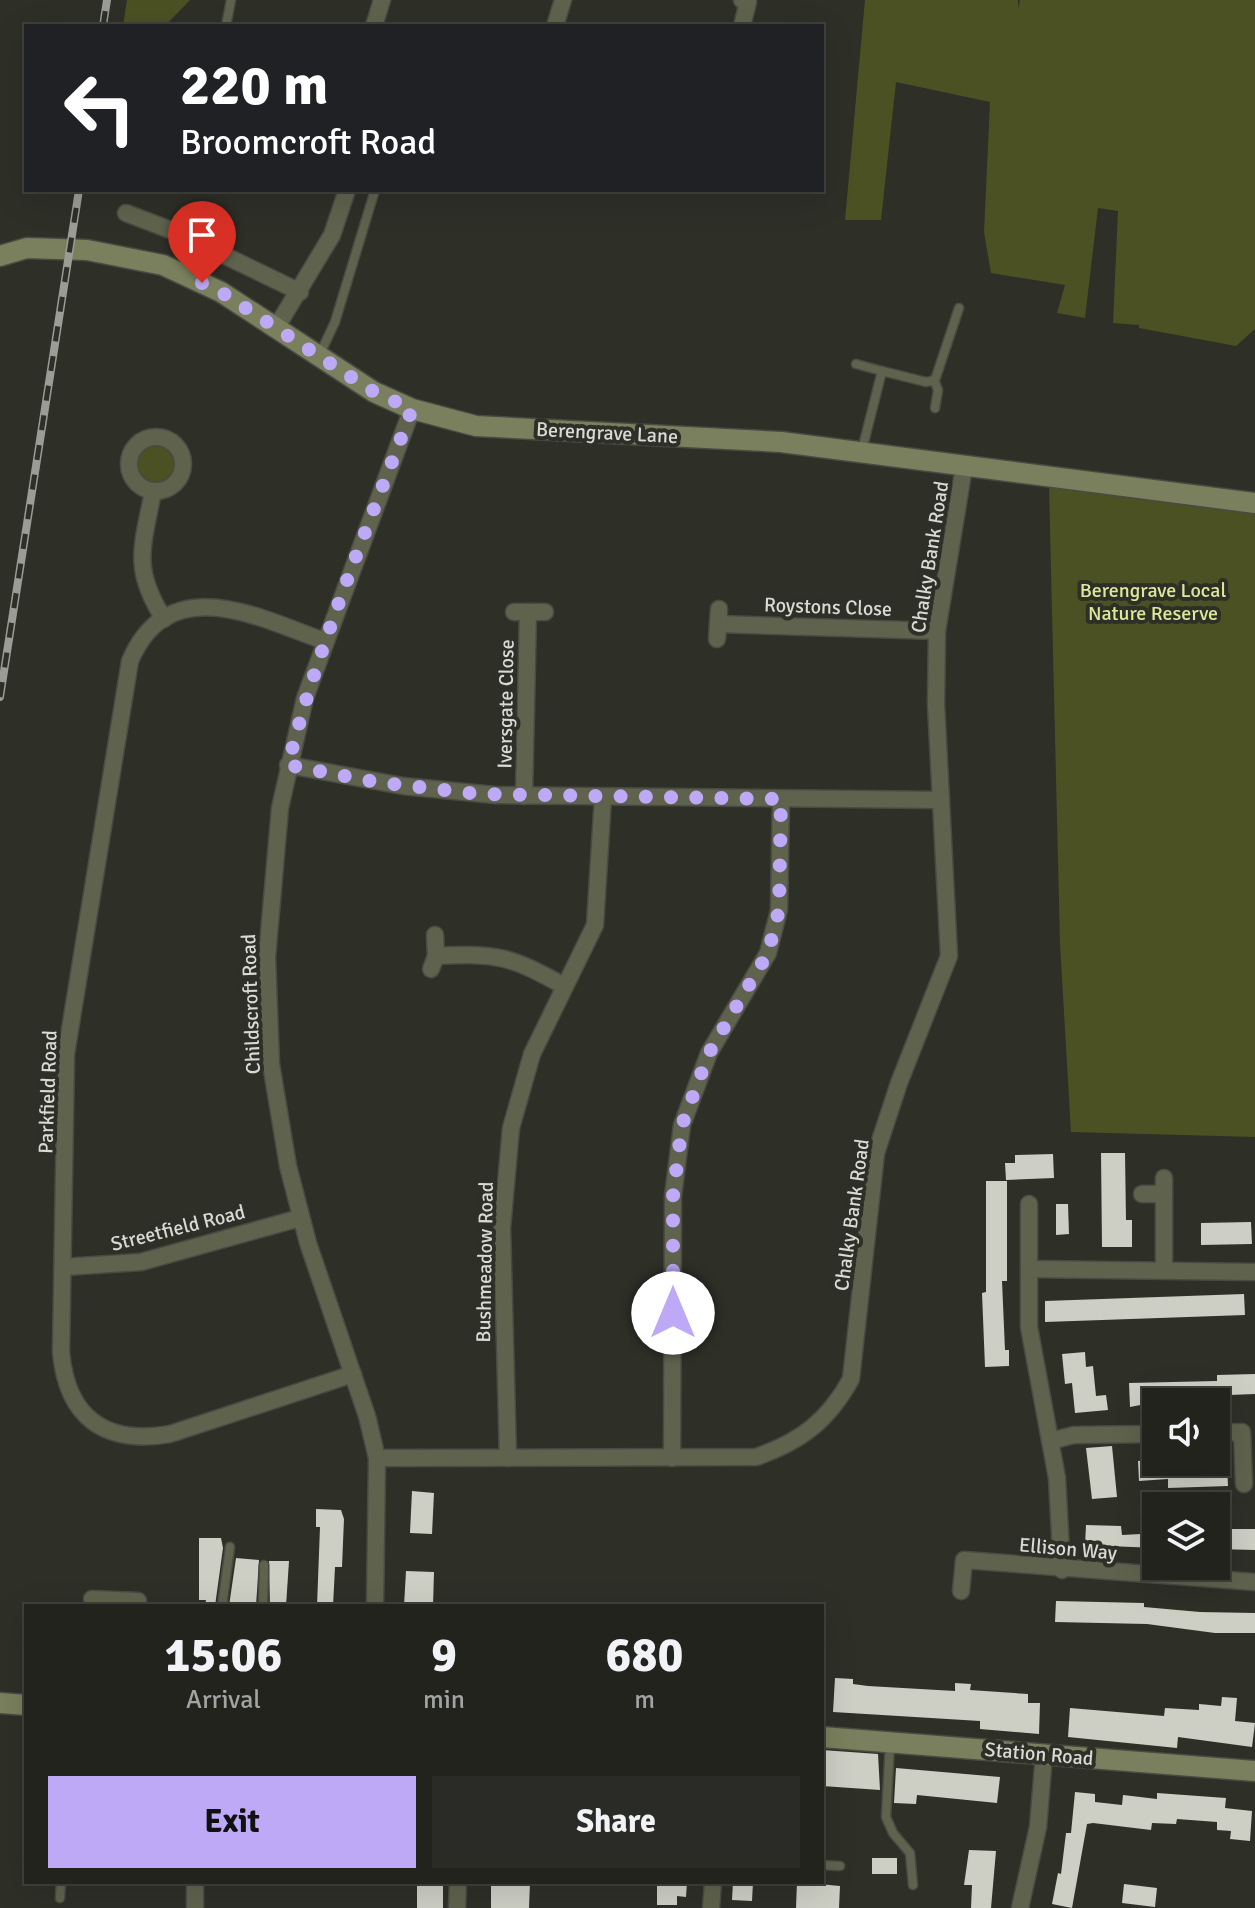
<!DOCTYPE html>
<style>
:root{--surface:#22231d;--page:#2a2b26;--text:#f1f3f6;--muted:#a2a4a4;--line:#3f403b;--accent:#bda9f5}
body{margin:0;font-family:Signika,sans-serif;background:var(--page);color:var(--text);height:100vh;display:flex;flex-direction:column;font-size:30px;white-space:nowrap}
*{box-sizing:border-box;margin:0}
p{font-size:26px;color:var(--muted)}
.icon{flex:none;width:44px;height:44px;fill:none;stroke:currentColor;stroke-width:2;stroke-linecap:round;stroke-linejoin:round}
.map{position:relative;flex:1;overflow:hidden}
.side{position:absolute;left:24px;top:1604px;width:800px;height:280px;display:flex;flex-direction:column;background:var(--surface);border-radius:0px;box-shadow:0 8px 32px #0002,0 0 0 2px var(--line)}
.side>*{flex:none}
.guide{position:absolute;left:24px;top:24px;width:800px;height:168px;border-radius:0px;box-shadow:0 8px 32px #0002,0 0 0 2px var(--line);background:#202124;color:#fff;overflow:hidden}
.tools{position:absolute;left:1142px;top:1388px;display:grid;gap:16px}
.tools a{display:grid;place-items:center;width:88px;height:88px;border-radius:0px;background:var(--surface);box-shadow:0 8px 32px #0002,0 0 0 2px var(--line);font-size:40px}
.pin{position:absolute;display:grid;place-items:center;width:68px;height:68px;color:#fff;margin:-82px -34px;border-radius:50% 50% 50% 0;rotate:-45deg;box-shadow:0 0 8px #0007}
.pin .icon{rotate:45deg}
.me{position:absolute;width:88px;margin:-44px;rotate:0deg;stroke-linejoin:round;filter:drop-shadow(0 0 6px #0008)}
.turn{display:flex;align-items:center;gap:28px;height:168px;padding:0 24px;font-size:36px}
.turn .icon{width:104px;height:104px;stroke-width:2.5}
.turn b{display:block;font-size:56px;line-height:68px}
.eta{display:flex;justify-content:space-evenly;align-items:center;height:136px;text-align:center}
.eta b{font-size:48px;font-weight:700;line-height:56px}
.primary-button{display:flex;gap:16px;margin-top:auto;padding:16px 24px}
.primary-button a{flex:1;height:92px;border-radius:0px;background:var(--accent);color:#111;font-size:32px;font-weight:700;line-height:92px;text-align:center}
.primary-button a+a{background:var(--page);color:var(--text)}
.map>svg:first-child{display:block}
</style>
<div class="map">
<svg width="1255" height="1908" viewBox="0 0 1255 1908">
<rect width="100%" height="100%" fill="#2e2f27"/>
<g fill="#4b5123">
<path d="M127,0H190L165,26H123Z"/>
<path d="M865,0H1018V9L1020,0H1255V329L1236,346L1139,328V325L1113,323L1118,211L1098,208L1085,318L1057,313L1065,285L991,273L984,232L990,102L896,82L881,220H845Z"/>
<circle cx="157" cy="464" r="22"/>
<path d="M1049,486L1255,512V1137L1071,1132L1060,944Z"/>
</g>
<g fill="#cdcfc5">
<path d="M1101,1153H1125L1126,1220H1132V1247H1102Z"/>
<path d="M1053,1154L1054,1178L1006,1180L1005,1163H1015V1155Z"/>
<path d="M986,1181H1007V1281H1002L1005,1350H1009V1366L985,1367L982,1293L986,1292Z"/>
<path d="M1056,1204H1068L1069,1234L1056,1235Z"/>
<path d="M1251,1222L1252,1244L1201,1245V1223Z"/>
<path d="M1244,1294L1245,1315L1045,1322V1301Z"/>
<path d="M1085,1352L1086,1367L1093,1366L1096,1396L1106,1395L1108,1410L1075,1413L1072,1383L1065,1384L1062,1354Z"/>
<path d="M1255,1374V1394L1204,1396V1401L1156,1402L1130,1407L1129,1383L1217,1381V1375Z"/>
<path d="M1112,1446L1117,1497L1092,1499L1086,1448Z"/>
<path d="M1156,1460L1169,1462L1170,1468L1227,1466L1228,1486L1168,1488V1479L1139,1481L1138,1461Z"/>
<path d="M412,1491L434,1493L432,1534L410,1533Z"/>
<path d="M316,1509L341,1510L344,1519L342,1567H335L333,1606H317L320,1527H316Z"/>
<path d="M1086,1525L1121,1526L1122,1535L1141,1534V1527L1156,1528V1548L1085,1545Z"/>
<path d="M1216,1529H1255V1550L1216,1549Z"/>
<path d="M199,1538H221L223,1548L215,1606H205L206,1600H199Z"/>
<path d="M236,1558L259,1560L256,1606H229Z"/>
<path d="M269,1561H289L286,1606H270Z"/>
<path d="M406,1571L434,1572L433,1606H404Z"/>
<path d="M1056,1601L1144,1603V1607L1200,1612L1255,1613V1633H1215L1147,1624L1055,1622Z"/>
<path d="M835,1678L853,1679V1684L868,1686L955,1691V1683L971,1684L970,1690L1028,1694V1703H1040L1039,1734L980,1729V1721L833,1712Z"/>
<path d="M1222,1697L1237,1698L1235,1721L1255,1723L1252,1747L1178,1737L1177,1748L1068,1737L1070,1708L1164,1716L1165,1708L1199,1710V1704L1221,1706Z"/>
<path d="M822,1750L878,1754L880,1790L822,1786Z"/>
<path d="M896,1768L1000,1777L997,1803L917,1795L916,1804L894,1803Z"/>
<path d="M1075,1792L1095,1794V1802L1122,1805L1123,1795L1157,1799V1793L1226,1798L1225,1808L1252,1811L1250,1841L1230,1839L1231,1831L1217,1830V1822L1177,1819L1176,1824L1152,1823L1151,1830L1093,1823L1087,1824L1072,1908L1052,1904L1058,1873L1061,1874L1066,1833H1071Z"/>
<path d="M969,1850L996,1851L991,1908H971L972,1885H964Z"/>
<rect x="872" y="1858" width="25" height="16"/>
<rect x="417" y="1882" width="26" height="26"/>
<path d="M491,1882H530L529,1908H491Z"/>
<path d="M657,1882H687L686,1897L677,1896V1905H657Z"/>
<path d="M733,1882H753L752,1901L732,1900Z"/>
<path d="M797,1882L840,1886L839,1908H796Z"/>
<path d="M1124,1884L1157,1888L1155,1907L1122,1903Z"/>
</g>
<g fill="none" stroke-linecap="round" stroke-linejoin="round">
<defs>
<g id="lane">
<path d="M226,26L231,0"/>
<path d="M319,356L335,322L375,190"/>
<path d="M856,364L882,371"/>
<path d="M934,380L938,390L935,408"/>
<path d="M862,450L882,371L926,382L935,380L959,308"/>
<path d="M222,1606L230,1547"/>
<path d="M263,1606L264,1565"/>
<path d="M890,1743L886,1817L893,1833L910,1853L913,1885"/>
<path d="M822,1865L840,1866"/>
<path d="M60,1898L61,1882"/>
</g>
<g id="street">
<path d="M374,26L382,0"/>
<path d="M555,26L563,0"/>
<path d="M742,26L748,2L742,0"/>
<path d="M126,213L176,232L300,292"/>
<path d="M276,328L332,235L347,190"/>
<circle cx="156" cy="464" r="27"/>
<path d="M153,492C142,548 132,569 164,619"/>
<path d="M514,612H545"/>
<path d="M718,624L937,631"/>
<path d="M717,639L719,609"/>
<path d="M324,641C258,617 169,570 130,661L66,1054L61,1352C67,1418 105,1445 170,1434L353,1374"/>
<path d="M288,765L403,786L495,795L941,800"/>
<path d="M524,796L528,612"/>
<path d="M436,956C498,953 510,956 564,986"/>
<path d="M431,969L436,956L435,935"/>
<path d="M1164,1178V1268"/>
<path d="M1142,1194H1164"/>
<path d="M1029,1204V1327L1057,1478L1062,1570"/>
<path d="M64,1267L141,1262L300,1218"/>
<path d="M1029,1269L1255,1272"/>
<path d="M1216,1433L1242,1432L1244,1484"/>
<path d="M1050,1441L1074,1435L1156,1434"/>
<path d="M377,1458L756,1457C800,1442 828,1421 851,1379L876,1153L899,1083L949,956L936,704L937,631L964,467"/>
<path d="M508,1458L502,1228L511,1128L532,1054L595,925L603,797"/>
<path d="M672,1458L673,1196L682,1125L709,1053L768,953L779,910L781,799"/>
<path d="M961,1591L964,1560L1255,1582"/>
<path d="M92,1599L138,1601"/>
<path d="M375,1606L377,1458L367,1416L308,1243L288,1166L271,1064L267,957L280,808L305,698L412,409"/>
<path d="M195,1882V1908"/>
<path d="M457,1908L458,1882"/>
<path d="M711,1908L713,1882"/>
<path d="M1020,1908L1038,1827L1044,1755"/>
</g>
<g id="secondary">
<path d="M0,256L27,248L87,250L163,265L221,292L374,392L412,409L476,426L781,442L1255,503"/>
<path d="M0,1703L26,1705"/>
<path d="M822,1737L1255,1771"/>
</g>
</defs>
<use href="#lane" stroke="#494a43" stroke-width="11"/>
<use href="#street" stroke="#494a43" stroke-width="19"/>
<use href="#secondary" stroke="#494a43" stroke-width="23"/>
<use href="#lane" stroke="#5f634d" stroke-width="8"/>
<use href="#street" stroke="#5f634d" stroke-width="16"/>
<use href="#secondary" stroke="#7a805d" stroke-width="20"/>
<defs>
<g id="rail">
<path d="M103,26L107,0"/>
<path d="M0,697L79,190"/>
</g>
</defs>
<use href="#rail" stroke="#9b9c96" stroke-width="8"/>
<use href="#rail" stroke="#2e2f27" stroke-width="5" stroke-dasharray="15" stroke-linecap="butt"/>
</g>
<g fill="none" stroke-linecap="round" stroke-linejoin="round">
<path stroke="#bda9f5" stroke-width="14" stroke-dasharray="0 25.2" d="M202,283L221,292L374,392L412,409C368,527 319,643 288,765L376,782L479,794L781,799L779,910L768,953L709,1053L682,1125L673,1196V1313"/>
</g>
<g text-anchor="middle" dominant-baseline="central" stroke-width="8" stroke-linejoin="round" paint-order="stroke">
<g font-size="20" fill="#d9dad5" stroke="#2e2f27">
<text transform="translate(607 433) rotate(3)">Berengrave Lane</text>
<text transform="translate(930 557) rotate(-81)">Chalky Bank Road</text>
<text transform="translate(828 607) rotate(2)">Roystons Close</text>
<text transform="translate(506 704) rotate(-89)">Iversgate Close</text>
<text transform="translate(251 1004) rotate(-92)">Childscroft Road</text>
<text transform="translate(48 1092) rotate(-88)">Parkfield Road</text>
<text transform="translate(852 1215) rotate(-82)">Chalky Bank Road</text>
<text transform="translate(178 1228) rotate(-14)">Streetfield Road</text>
<text transform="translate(485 1262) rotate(-89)">Bushmeadow Road</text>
<text transform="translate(1068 1549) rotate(5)">Ellison Way</text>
<text transform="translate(1039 1754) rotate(5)">Station Road</text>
</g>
<g font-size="20" fill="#dde998" stroke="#2e2f27">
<text x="1153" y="590">Berengrave Local<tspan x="1153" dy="23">Nature Reserve</tspan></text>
</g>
</g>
</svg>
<div class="tools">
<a><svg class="icon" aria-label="sound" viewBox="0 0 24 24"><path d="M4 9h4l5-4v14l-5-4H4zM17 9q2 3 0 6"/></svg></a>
<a><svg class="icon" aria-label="layers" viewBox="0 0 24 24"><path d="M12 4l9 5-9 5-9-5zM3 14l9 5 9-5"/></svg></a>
</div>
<div class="pin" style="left:202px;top:283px;background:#d93025"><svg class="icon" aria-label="arrive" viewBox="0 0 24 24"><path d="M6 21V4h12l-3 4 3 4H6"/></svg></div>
<svg class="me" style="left:673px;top:1313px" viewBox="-20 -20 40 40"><circle r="19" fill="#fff"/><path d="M0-13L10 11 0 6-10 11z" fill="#bda9f5"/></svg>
<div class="guide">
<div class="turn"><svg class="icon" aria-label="left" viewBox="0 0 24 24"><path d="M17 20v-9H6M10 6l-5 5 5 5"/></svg><div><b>220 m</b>Broomcroft Road</div></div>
</div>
<section class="side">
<div class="eta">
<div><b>15:06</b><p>Arrival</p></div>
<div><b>9</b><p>min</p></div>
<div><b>680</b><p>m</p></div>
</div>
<div class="primary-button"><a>Exit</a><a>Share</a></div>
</section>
</div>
